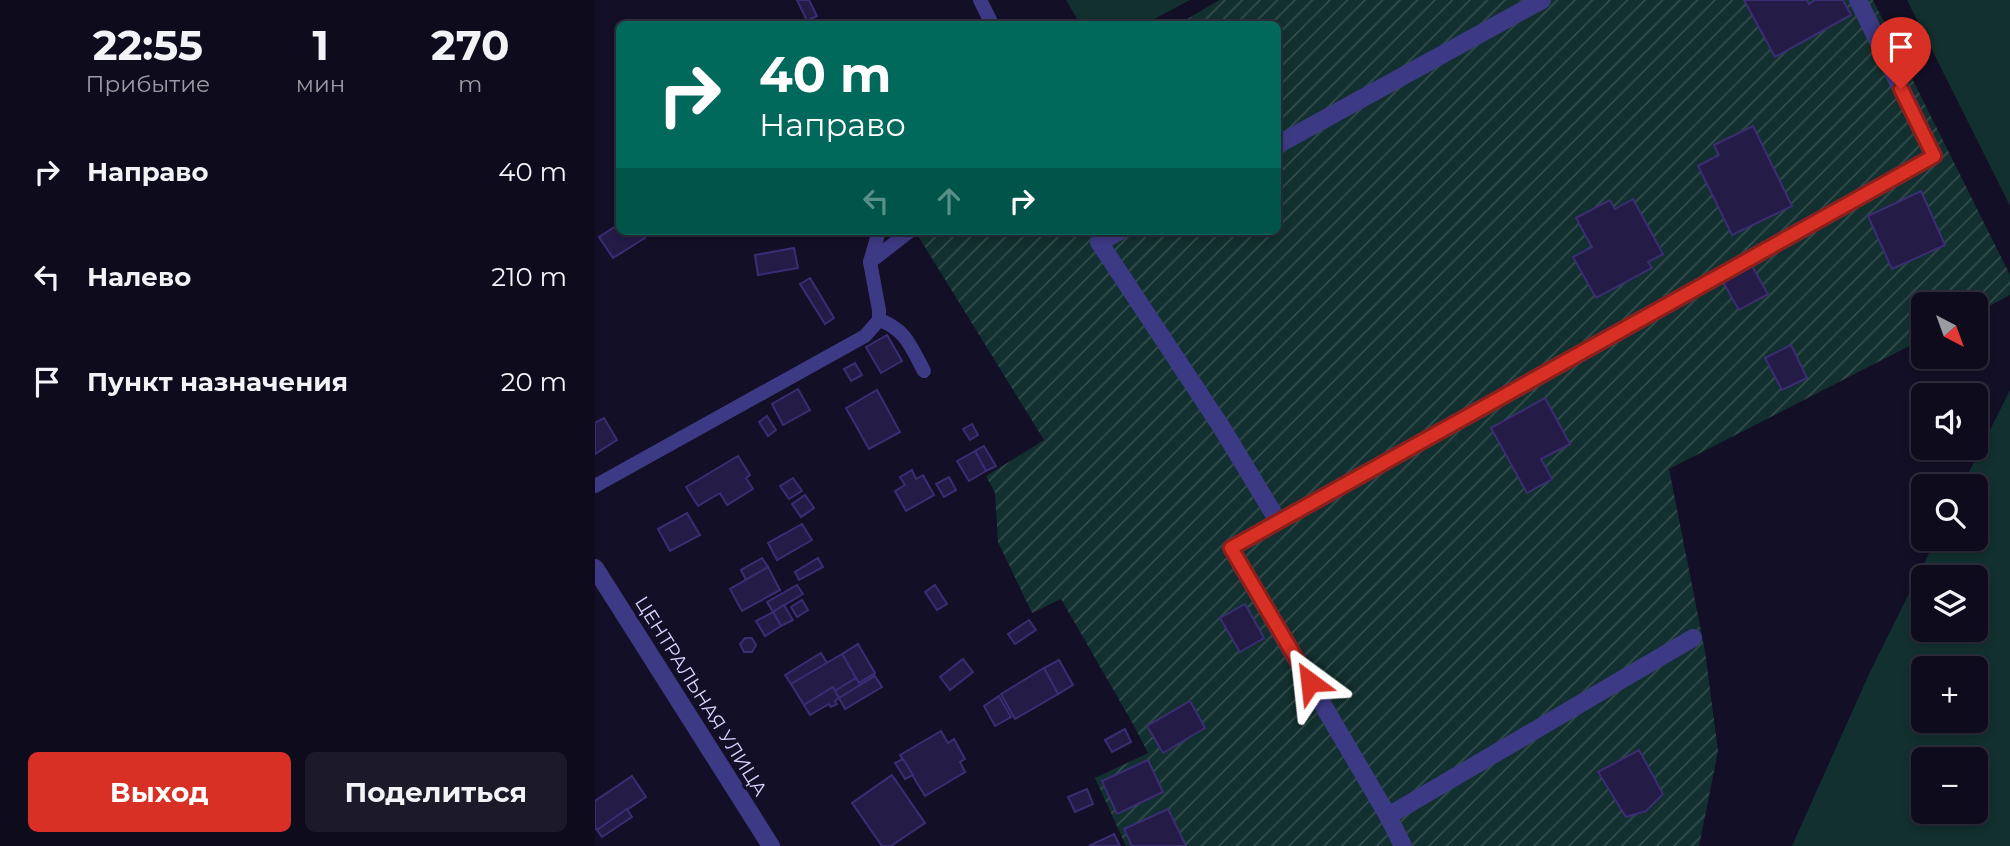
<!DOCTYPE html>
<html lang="ru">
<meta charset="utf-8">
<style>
:root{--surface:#0e0b1c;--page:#1c1929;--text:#f1f3f6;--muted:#9b9ba3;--line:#2e2b3b;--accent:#d93025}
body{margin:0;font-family:Montserrat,sans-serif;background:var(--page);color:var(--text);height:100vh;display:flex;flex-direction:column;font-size:26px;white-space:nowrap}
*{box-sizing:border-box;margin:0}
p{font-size:23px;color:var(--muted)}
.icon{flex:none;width:38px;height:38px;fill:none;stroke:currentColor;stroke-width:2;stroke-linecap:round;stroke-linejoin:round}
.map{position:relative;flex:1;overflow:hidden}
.details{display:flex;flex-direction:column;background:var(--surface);width:595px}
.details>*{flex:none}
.hud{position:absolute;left:21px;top:21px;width:665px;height:214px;border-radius:10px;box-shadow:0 4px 10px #0003,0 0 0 2px var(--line);background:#00695c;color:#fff;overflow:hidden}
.needle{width:46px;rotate:139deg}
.controls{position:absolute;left:1316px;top:292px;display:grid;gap:14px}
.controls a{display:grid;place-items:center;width:77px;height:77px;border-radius:10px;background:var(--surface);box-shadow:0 4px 10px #0003,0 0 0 2px var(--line);font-size:35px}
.pin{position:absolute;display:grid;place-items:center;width:60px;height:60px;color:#fff;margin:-72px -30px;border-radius:50% 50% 50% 0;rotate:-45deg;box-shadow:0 0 7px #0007}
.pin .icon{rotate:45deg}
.me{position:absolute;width:77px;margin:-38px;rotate:330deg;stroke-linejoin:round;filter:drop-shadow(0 0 5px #0008)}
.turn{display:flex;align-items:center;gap:24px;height:147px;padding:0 28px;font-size:32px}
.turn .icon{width:91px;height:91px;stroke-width:2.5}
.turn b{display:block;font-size:49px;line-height:60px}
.lanes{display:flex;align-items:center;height:66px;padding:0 28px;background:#0003;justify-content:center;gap:35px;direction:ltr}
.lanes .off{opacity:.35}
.eta{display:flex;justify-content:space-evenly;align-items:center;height:119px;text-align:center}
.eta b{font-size:42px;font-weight:700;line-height:49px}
.cta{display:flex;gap:14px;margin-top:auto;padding:14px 28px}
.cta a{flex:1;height:80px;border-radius:10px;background:var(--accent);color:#fff;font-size:28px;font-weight:700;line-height:80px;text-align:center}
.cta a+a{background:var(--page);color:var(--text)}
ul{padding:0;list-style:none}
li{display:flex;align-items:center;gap:21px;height:105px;padding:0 28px}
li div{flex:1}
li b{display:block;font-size:26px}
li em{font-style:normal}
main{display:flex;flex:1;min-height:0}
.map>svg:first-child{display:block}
</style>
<main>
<section class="details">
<div class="eta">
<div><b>22:55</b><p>Прибытие</p></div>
<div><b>1</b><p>мин</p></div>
<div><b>270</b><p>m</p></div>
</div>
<ul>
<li><svg class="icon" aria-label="right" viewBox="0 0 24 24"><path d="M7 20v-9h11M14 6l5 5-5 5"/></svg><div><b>Направо</b></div><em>40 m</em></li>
<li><svg class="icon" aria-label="left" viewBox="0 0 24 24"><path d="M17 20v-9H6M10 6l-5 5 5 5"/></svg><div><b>Налево</b></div><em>210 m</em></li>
<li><svg class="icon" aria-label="arrive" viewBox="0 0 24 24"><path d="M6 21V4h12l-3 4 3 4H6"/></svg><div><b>Пункт назначения</b></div><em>20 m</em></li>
</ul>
<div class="cta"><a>Выход</a><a>Поделиться</a></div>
</section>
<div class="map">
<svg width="1415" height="846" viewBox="0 0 1415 846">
<defs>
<pattern id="garden-furrows" width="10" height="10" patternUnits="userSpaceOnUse" patternTransform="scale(1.75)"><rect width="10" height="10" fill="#12302f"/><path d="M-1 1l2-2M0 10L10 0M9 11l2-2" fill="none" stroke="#344d4e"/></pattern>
</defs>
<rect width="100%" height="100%" fill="#130f26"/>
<g fill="#12302f" fill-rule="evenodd">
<path d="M471,0H595L550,24H485Z"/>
<path d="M1312,0H1415V206Z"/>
<path d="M1415,390V846H1197L1274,674L1341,539H1381V486H1367ZM1328,578H1381V630H1328ZM1328,668H1381V721H1328ZM1328,760H1381V812H1328Z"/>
</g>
<path fill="url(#garden-furrows)" d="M624,0H1278L1415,275V295L1381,313V304H1328V339L1074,469L1110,651L1123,751L1104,846H531L500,778L553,753L538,724L466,599L437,613L403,542L400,493L391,476L449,440L320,231H682V24H584Z"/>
<g fill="#241b47" stroke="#3b2d73" stroke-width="2">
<path d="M202,0H214L222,16L212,21Z"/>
<path d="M1149,0H1212L1214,4L1220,0H1248L1256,15L1180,57Z"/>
<path d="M1158,126L1197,206L1137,235L1103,166L1124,155L1119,145Z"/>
<path d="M1326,191L1350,245L1297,269L1273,216Z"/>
<path d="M1038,199L1068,254L1053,262L1057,268L1001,298L978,257L997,247L981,218L1015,200L1020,209Z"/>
<path d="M24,224V231H46L50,238L18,258L4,237Z"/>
<path d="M199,248L203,268L163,275L160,255Z"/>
<path d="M1157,266L1173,294L1144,310L1128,282Z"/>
<path d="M215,278L239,318L230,324L205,284Z"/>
<path d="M292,335L307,361L286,373L271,347Z"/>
<path d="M1196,345L1212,378L1187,390L1170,358Z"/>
<path d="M260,363L267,375L256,381L249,369Z"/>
<path d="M203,389L215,410L188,425L177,404Z"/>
<path d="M282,390L305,432L274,449L251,408Z"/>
<path d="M950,398L975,444L946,459L957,479L932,493L896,428Z"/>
<path d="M172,416L181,430L173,436L164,422Z"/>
<path d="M9,418L22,440L0,454V423Z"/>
<path d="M377,424L383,435L375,440L368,429Z"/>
<path d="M389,446L401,466L391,471L380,451Z"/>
<path d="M380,451L391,471L374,481L362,461Z"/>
<path d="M143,456L155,475L151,478L158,489L132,505L125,493L103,506L91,487Z"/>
<path d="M317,470L321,479L328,475L339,495L311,511L300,491L310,485L305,477Z"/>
<path d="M354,477L361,490L349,497L341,484Z"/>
<path d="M198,478L207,491L194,499L185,486Z"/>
<path d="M210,495L219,508L206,517L197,504Z"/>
<path d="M92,513L105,535L75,551L63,529Z"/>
<path d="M207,524L217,540L182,560L173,543Z"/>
<path d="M167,558L173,567L151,580L146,570Z"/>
<path d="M223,558L228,567L204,580L200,572Z"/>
<path d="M173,567L185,590L147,611L135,589Z"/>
<path d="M202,585L208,594L178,612L172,602Z"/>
<path d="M340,585L352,604L342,610L330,592Z"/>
<path d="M207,600L213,610L202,617L196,607Z"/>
<path d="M650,604L669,638L645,652L625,618Z"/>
<path d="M189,605L198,620L186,626L178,612Z"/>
<path d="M178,612L186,626L170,636L161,621Z"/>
<path d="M434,620L441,630L420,644L413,634Z"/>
<path d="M150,638H157L161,645L157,652H149L145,644Z"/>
<path d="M263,644L280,673L264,683L247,654Z"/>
<path d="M226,653L232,663L196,684L190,675Z"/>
<path d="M247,654L261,678L240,691L238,687L209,705L196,684Z"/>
<path d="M368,659L378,672L355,690L345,677Z"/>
<path d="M464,660L478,685L463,694L449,668Z"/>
<path d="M449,668L463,694L420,719L406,694Z"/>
<path d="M279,674L280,676L244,698L240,691L261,678L264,683Z"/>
<path d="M280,676L287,687L250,709L244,698Z"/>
<path d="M238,687L244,698L240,701L242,704L236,707L234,704L215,715L209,705Z"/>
<path d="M404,696L416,717L400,726L389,706Z"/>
<path d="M595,701L610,728L568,753L552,726Z"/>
<path d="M530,729L536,742L517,752L510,740Z"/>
<path d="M346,731L353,743L359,739L370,759L365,762L370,772L330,796L305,755Z"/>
<path d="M1044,750L1068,794L1051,811L1031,817L1003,772Z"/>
<path d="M308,759L318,775L310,779L300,763Z"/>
<path d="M553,760L568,792L522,814L507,781Z"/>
<path d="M297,775L330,823L296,846H287L257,803Z"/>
<path d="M37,776L51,797L2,830L0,828V801Z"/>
<path d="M492,789L498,804L480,812L473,797Z"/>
<path d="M32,809L37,817L7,837L2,830Z"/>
<path d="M573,809L591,846H537L529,829Z"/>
<path d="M519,834L525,846H494Z"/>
</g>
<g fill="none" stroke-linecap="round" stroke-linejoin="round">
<g stroke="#3d3a85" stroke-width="14">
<path d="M385,0L397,24"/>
<path d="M275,262L315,231"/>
<path d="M284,320C310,328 317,349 329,371"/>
<path d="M0,486L270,336L284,320V310L275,262L284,231"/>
</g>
<g stroke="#3d3a85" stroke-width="18">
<path d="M682,145L947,0"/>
<path d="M525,231L504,242L627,428L683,521"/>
<path d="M0,568L176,846"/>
<path d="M793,816L1098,638"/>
<path d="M808,846L793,816L636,548L1339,156L1263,0"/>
</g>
</g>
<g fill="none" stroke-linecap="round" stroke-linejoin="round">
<defs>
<path id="route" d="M715,682L636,548L1339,156L1306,89"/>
</defs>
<use href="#route" stroke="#8d1f18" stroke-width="18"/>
<use href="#route" stroke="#d93025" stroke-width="12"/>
</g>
<g text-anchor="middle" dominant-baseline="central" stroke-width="7" stroke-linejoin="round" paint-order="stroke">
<g font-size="19" fill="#d9d4ff" stroke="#130f26">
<text transform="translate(106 696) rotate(58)">ЦЕНТРАЛЬНАЯ УЛИЦА</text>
</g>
</g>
</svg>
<div class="controls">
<a><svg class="needle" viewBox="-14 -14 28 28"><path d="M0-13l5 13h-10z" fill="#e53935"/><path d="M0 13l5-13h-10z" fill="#9b9ba3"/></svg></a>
<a><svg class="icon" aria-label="sound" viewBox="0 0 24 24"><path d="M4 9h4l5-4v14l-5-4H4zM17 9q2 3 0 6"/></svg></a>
<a><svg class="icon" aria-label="search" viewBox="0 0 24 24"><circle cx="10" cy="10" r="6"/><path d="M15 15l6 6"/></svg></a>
<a><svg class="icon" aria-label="layers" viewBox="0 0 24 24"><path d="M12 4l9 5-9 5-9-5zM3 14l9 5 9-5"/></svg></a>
<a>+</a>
<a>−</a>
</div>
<div class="pin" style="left:1306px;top:89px;background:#d93025"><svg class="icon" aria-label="arrive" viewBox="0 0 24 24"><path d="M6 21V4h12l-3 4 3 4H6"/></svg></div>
<svg class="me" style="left:715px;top:682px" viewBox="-20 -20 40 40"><path d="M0-17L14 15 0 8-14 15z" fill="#d93025" stroke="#fff" stroke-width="4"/></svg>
<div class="hud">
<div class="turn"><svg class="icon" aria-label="right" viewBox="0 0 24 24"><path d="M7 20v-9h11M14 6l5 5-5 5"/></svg><div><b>40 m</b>Направо</div></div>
<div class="lanes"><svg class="icon off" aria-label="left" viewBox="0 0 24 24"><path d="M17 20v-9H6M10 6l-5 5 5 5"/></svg><svg class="icon off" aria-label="ahead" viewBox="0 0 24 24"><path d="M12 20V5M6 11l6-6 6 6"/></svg><svg class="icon" aria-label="right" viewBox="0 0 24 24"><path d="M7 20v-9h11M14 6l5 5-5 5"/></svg></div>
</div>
</div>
</main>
